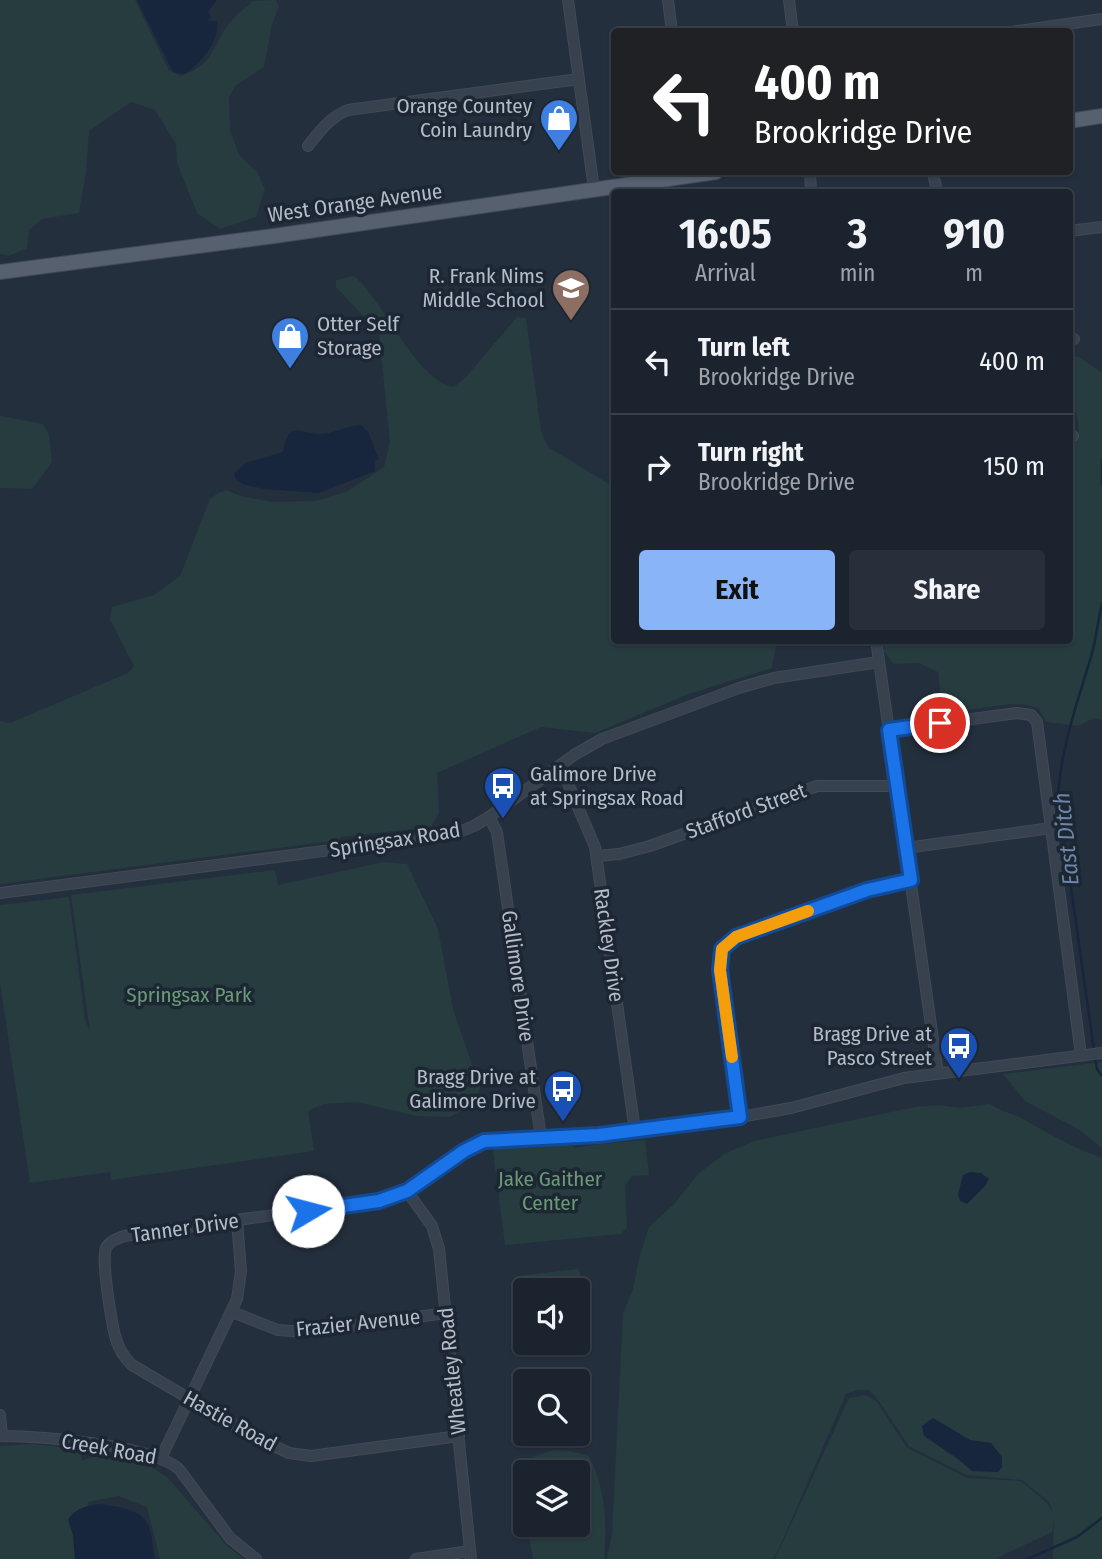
<!DOCTYPE html>
<style>
:root{--surface:#1b232e;--page:#282f3a;--text:#f1f3f6;--muted:#a0a4aa;--line:#39404a;--accent:#8ab4f8}
body{margin:0;font-family:"Fira Sans Condensed",sans-serif;background:var(--page);color:var(--text);height:100vh;display:flex;flex-direction:column;font-size:26px;white-space:nowrap}
*{box-sizing:border-box;margin:0}
p{font-size:23px;color:var(--muted)}
.icon{flex:none;width:38px;height:38px;fill:none;stroke:currentColor;stroke-width:2;stroke-linecap:round;stroke-linejoin:round}
.map{position:relative;flex:1;overflow:hidden}
.drawer{position:absolute;left:611px;top:189px;width:462px;height:455px;display:flex;flex-direction:column;background:var(--surface);border-radius:7px;box-shadow:0 2px 5px #0004,0 0 0 2px var(--line)}
.drawer>*{flex:none}
.hud{position:absolute;left:611px;top:28px;width:462px;height:147px;border-radius:7px;box-shadow:0 2px 5px #0004,0 0 0 2px var(--line);background:#202124;color:#fff;overflow:hidden}
.tools{position:absolute;left:513px;top:1278px;display:grid;gap:14px}
.tools a{display:grid;place-items:center;width:77px;height:77px;border-radius:7px;background:var(--surface);box-shadow:0 2px 5px #0004,0 0 0 2px var(--line);font-size:35px}
.pin{position:absolute;display:grid;place-items:center;width:60px;height:60px;color:#fff;margin:-30px;border:4px solid #fff;border-radius:50%;box-shadow:0 2px 7px #0007}
.me{position:absolute;width:77px;margin:-38px;rotate:82deg;stroke-linejoin:round;filter:drop-shadow(0 0 5px #0008)}
.turn{display:flex;align-items:center;gap:24px;height:147px;padding:0 28px;font-size:32px}
.turn .icon{width:91px;height:91px;stroke-width:2.5}
.turn b{display:block;font-size:49px;line-height:60px}
.eta{display:flex;justify-content:space-evenly;align-items:center;height:119px;text-align:center}
.eta b{font-size:42px;font-weight:700;line-height:49px}
.button{display:flex;gap:14px;margin-top:auto;padding:14px 28px}
.button a{flex:1;height:80px;border-radius:7px;background:var(--accent);color:#111;font-size:28px;font-weight:700;line-height:80px;text-align:center}
.button a+a{background:var(--page);color:var(--text)}
ul{padding:0;list-style:none}
li{display:flex;align-items:center;gap:21px;height:105px;padding:0 28px;border-top:2px solid var(--line)}
li div{flex:1}
li b{display:block;font-size:26px}
li em{font-style:normal}
.map>svg:first-child{display:block}
</style>
<div class="map">
<svg width="1102" height="1559" viewBox="0 0 1102 1559">
<rect width="100%" height="100%" fill="#242f3e"/>
<g fill="#263c3f">
<path d="M0,0H135L169,71L181,76C217,63 211,45 232,20C238,13 246,7 253,1L276,0L279,7L272,24L264,67L235,86L229,97L230,130L239,155L257,172L265,189L256,217L220,229L197,213L177,163L176,144L155,110L131,102L89,131L86,172L79,213L42,219L29,230L27,248L9,256L0,254Z"/>
<path d="M354,276C385,302 415,380 454,387L465,378L517,317L526,318L541,431L548,447L614,487V640L779,641L776,645L772,668L689,694L595,733L541,727L437,773L439,813L431,827L340,837V840L0,884V721L10,723L128,673L134,666L110,620L112,607L154,595L180,576L210,499L218,493L227,490L240,496L273,502L316,501L348,491L384,467L390,442L379,333L336,287V280Z"/>
<path d="M1069,355L1079,357L1102,373V720L1094,718L1078,726L1046,722L1039,709L1028,705L1011,704L952,712L942,706L938,672L919,663L893,664L884,651V641L1069,640V439L1078,438C1080,427 1078,410 1069,401Z"/>
<path d="M0,416L43,424L49,435L52,462L32,489L0,488Z"/>
<path d="M384,862L407,864L438,929L453,1009L480,1088L474,1103L450,1117L417,1116L357,1102L323,1104L308,1111L314,1151L111,1180L110,1172L30,1183L0,983V905L69,897L85,1020L90,1031L71,895L275,870L278,885Z"/>
<path d="M1102,1062V1148L1078,1129L1025,1101L1003,1074Z"/>
<path d="M990,1104C1000,1111 1011,1113 1021,1118C1047,1133 1074,1148 1102,1158V1559H1053L1054,1518L1052,1532L995,1559H775L849,1398L866,1395L877,1402L907,1448L967,1478L1021,1481L1047,1503L1053,1513L1049,1502L1022,1480L967,1475L909,1446L876,1397L868,1390H857L846,1394L777,1553L772,1559H607L612,1534L623,1313L633,1289L640,1255L649,1227L675,1203L698,1174L724,1154L754,1141L915,1107L939,1105L959,1108Z"/>
<path d="M645,1140L649,1175L632,1176L625,1186L627,1228L620,1234L505,1245L492,1144L567,1141L575,1148C598,1143 622,1143 645,1140Z"/>
<path d="M579,1269L582,1285L578,1305V1290H525V1342H523L512,1283L517,1276Z"/>
<path d="M32,1444L80,1449L82,1461L96,1455L147,1464L168,1478L227,1546L244,1559H160L147,1507L118,1496L88,1502L96,1559H0V1446Z"/>
<path d="M554,1450L571,1451L589,1456C606,1491 607,1521 604,1559H533L527,1524H578V1472H525V1513L519,1476L533,1457Z"/>
</g>
<g fill="#17263c">
<path d="M137,0H217L208,12L211,17L208,21H217C221,40 199,66 184,74L173,72Z"/>
<path d="M361,425L368,432L379,459L375,461V471L319,493L265,489L245,485L236,480L234,474L245,463L283,452C289,414 305,439 329,433C340,430 348,426 361,425Z"/>
<path d="M970,1172L981,1173L989,1179L985,1186L967,1204L960,1201L958,1194L963,1175Z"/>
<path d="M933,1418L970,1440L991,1443L1002,1457V1467L998,1472L972,1471L958,1459L924,1436L922,1426Z"/>
<path d="M99,1504C113,1506 137,1508 146,1521C152,1530 153,1548 155,1559H75L73,1535L68,1520C75,1508 86,1506 99,1504Z"/>
</g>
<g fill="none" stroke-linecap="round" stroke-linejoin="round">
<g stroke="#17263c" stroke-width="2.5">
<path d="M1102,460V485"/>
<path d="M1094,1050L1058,796C1061,748 1077,703 1091,657C1096,640 1098,621 1102,603"/>
<path d="M1095,1057L1097,1069L1102,1076"/>
<path d="M1028,1559L1077,1537L1102,1518"/>
</g>
<defs>
<g id="minor">
<path d="M568,0L594,189"/>
<path d="M668,0L672,32"/>
<path d="M789,0L793,32"/>
<path d="M1012,32L1102,19"/>
<path d="M308,146C320,131 330,117 348,110L579,79"/>
<path d="M810,172L811,192"/>
<path d="M933,172L937,192"/>
<path d="M1069,231L1102,227"/>
<path d="M1069,339H1074"/>
<path d="M1069,437L1073,436"/>
<path d="M876,640L938,1074"/>
<path d="M889,730L1017,713L1031,715L1037,722L1081,1055"/>
<path d="M560,765L595,847L635,1131"/>
<path d="M489,817L497,832L541,1138"/>
<path d="M906,848L1051,828"/>
<path d="M597,856L619,854L650,846L817,786H897"/>
<path d="M0,893L454,834L474,826L489,817L574,755L602,739L739,688L774,678L879,662"/>
<path d="M740,1117L720,970C718,955 722,944 736,937L867,890L911,880"/>
<path d="M407,1191L432,1226L439,1249L471,1559"/>
<path d="M232,1312L278,1330L307,1332L446,1313"/>
<path d="M0,1415L2,1436"/>
<path d="M0,1436C39,1436 152,1445 179,1469L230,1538L256,1559"/>
<path d="M459,1436L311,1456L289,1453L255,1437L132,1365C125,1358 120,1352 117,1342C112,1328 101,1260 106,1248C110,1241 116,1239 124,1236L387,1199L407,1191L464,1151L484,1141L599,1135L740,1117L791,1108L904,1078L1102,1053"/>
<path d="M161,1458L237,1299L241,1271L237,1220"/>
<path d="M416,1559L470,1551"/>
</g>
<g id="major">
<path d="M1069,121L1102,116"/>
<path d="M0,272L274,236L716,172"/>
</g>
</defs>
<use href="#minor" stroke="#414a57" stroke-width="12"/>
<use href="#major" stroke="#414a57" stroke-width="16"/>
<use href="#minor" stroke="#38414e" stroke-width="10"/>
<use href="#major" stroke="#56606e" stroke-width="14"/>
</g>
<g fill="none" stroke-linecap="round" stroke-linejoin="round">
<defs>
<path id="route" d="M308,1211L379,1201L407,1191L464,1151L484,1141L599,1135L740,1117L720,970L722,949L736,937L867,890L911,880L889,730L940,723"/>
</defs>
<use href="#route" stroke="#114b97" stroke-width="18"/>
<use href="#route" stroke="#1a73e8" stroke-width="12"/>
<path stroke="#f59e0b" stroke-width="12" d="M732,1057L720,970L722,949L736,937L808,911"/>
</g>
<defs>
<symbol id="shop-pin" viewBox="-11 -11 22 30"><path d="M0 17L-7.5 6A9.5 9.5 0 1 1 7.5 6Z" fill="#3f7fe0" stroke="#1d2633"/><path d="M-5-2.5h2.3a2.7 3.5 0 0 1 5.4 0H5L5.5 6h-11ZM-1.5-2.5h3a1.5 2.3 0 0 0-3 0Z" fill="#fff"/></symbol>
<symbol id="school-pin" viewBox="-11 -11 22 30"><path d="M0 17L-7.5 6A9.5 9.5 0 1 1 7.5 6Z" fill="#8d6e63" stroke="#1d2633"/><path d="M0-5L7-2L0 1L-7-2ZM-4 1L0 2.5L4 1V4Q0 6-4 4Z" fill="#fff"/></symbol>
<symbol id="bus-pin" viewBox="-11 -11 22 30"><path d="M0 17L-7.5 6A9.5 9.5 0 1 1 7.5 6Z" fill="#1a4fb4" stroke="#1d2633"/><path d="M-5-6H5V4H4V6H2V4H-2V6H-4V4H-5ZM-3.5-4V0h7V-4ZM-3.5 1.2v1.5H-2V1.2ZM2 1.2v1.5H3.5V1.2Z" fill="#fff"/></symbol>
</defs>
<g fill-rule="evenodd">
<use href="#shop-pin" x="537" y="96" width="44" height="60"/>
<use href="#school-pin" x="549" y="266" width="44" height="60"/>
<use href="#shop-pin" x="268" y="314" width="44" height="60"/>
<use href="#bus-pin" x="481" y="764" width="44" height="60"/>
<use href="#bus-pin" x="937" y="1024" width="44" height="60"/>
<use href="#bus-pin" x="541" y="1067" width="44" height="60"/>
</g>
<g text-anchor="middle" dominant-baseline="central" stroke-width="7" stroke-linejoin="round" paint-order="stroke">
<g font-size="21" fill="#b4bcc9" stroke="#1d2633" text-anchor="end">
<text x="532" y="106">Orange Countey<tspan x="532" dy="24">Coin Laundry</tspan></text>
<text x="544" y="276">R. Frank Nims<tspan x="544" dy="24">Middle School</tspan></text>
<text x="317" y="324" text-anchor="start">Otter Self<tspan x="317" dy="24">Storage</tspan></text>
<text x="530" y="774" text-anchor="start">Galimore Drive<tspan x="530" dy="24">at Springsax Road</tspan></text>
<text x="932" y="1034">Bragg Drive at<tspan x="932" dy="24">Pasco Street</tspan></text>
<text x="536" y="1077">Bragg Drive at<tspan x="536" dy="24">Galimore Drive</tspan></text>
</g>
<g font-size="21" fill="#b4bcc9" stroke="#1d2633">
<text transform="translate(355 203) rotate(-8)">West Orange Avenue</text>
<text transform="translate(746 811) rotate(-20)">Stafford Street</text>
<text transform="translate(395 840) rotate(-9)">Springsax Road</text>
<text transform="translate(609 945) rotate(82)">Rackley Drive</text>
<text transform="translate(518 976) rotate(82)">Gallimore Drive</text>
<text transform="translate(185 1228) rotate(-8)">Tanner Drive</text>
<text transform="translate(358 1323) rotate(-6)">Frazier Avenue</text>
<text transform="translate(452 1371) rotate(-96)">Wheatley Road</text>
<text transform="translate(230 1421) rotate(29)">Hastie Road</text>
<text transform="translate(109 1449) rotate(10)">Creek Road</text>
</g>
<g font-size="21" fill="#6b9a76" stroke="#1d2633">
<text x="189" y="995">Springsax Park</text>
<text x="550" y="1179">Jake Gaither<tspan x="550" dy="24">Center</tspan></text>
</g>
<g font-size="23" font-style="italic" fill="#6d86a8" stroke="#1d2633">
<text transform="translate(1066 839) rotate(-96)">East Ditch</text>
</g>
</g>
</svg>
<div class="tools">
<a><svg class="icon" aria-label="sound" viewBox="0 0 24 24"><path d="M4 9h4l5-4v14l-5-4H4zM17 9q2 3 0 6"/></svg></a>
<a><svg class="icon" aria-label="search" viewBox="0 0 24 24"><circle cx="10" cy="10" r="6"/><path d="M15 15l6 6"/></svg></a>
<a><svg class="icon" aria-label="layers" viewBox="0 0 24 24"><path d="M12 4l9 5-9 5-9-5zM3 14l9 5 9-5"/></svg></a>
</div>
<div class="pin" style="left:940px;top:723px;background:#d93025"><svg class="icon" aria-label="arrive" viewBox="0 0 24 24"><path d="M6 21V4h12l-3 4 3 4H6"/></svg></div>
<svg class="me" style="left:308px;top:1211px" viewBox="-20 -20 40 40"><circle r="19" fill="#fff"/><path d="M0-13L10 11 0 6-10 11z" fill="#1a73e8"/></svg>
<div class="hud">
<div class="turn"><svg class="icon" aria-label="left" viewBox="0 0 24 24"><path d="M17 20v-9H6M10 6l-5 5 5 5"/></svg><div><b>400 m</b>Brookridge Drive</div></div>
</div>
<section class="drawer">
<div class="eta">
<div><b>16:05</b><p>Arrival</p></div>
<div><b>3</b><p>min</p></div>
<div><b>910</b><p>m</p></div>
</div>
<ul>
<li><svg class="icon" aria-label="left" viewBox="0 0 24 24"><path d="M17 20v-9H6M10 6l-5 5 5 5"/></svg><div><b>Turn left</b><p>Brookridge Drive</p></div><em>400 m</em></li>
<li><svg class="icon" aria-label="right" viewBox="0 0 24 24"><path d="M7 20v-9h11M14 6l5 5-5 5"/></svg><div><b>Turn right</b><p>Brookridge Drive</p></div><em>150 m</em></li>
</ul>
<div class="button"><a>Exit</a><a>Share</a></div>
</section>
</div>
